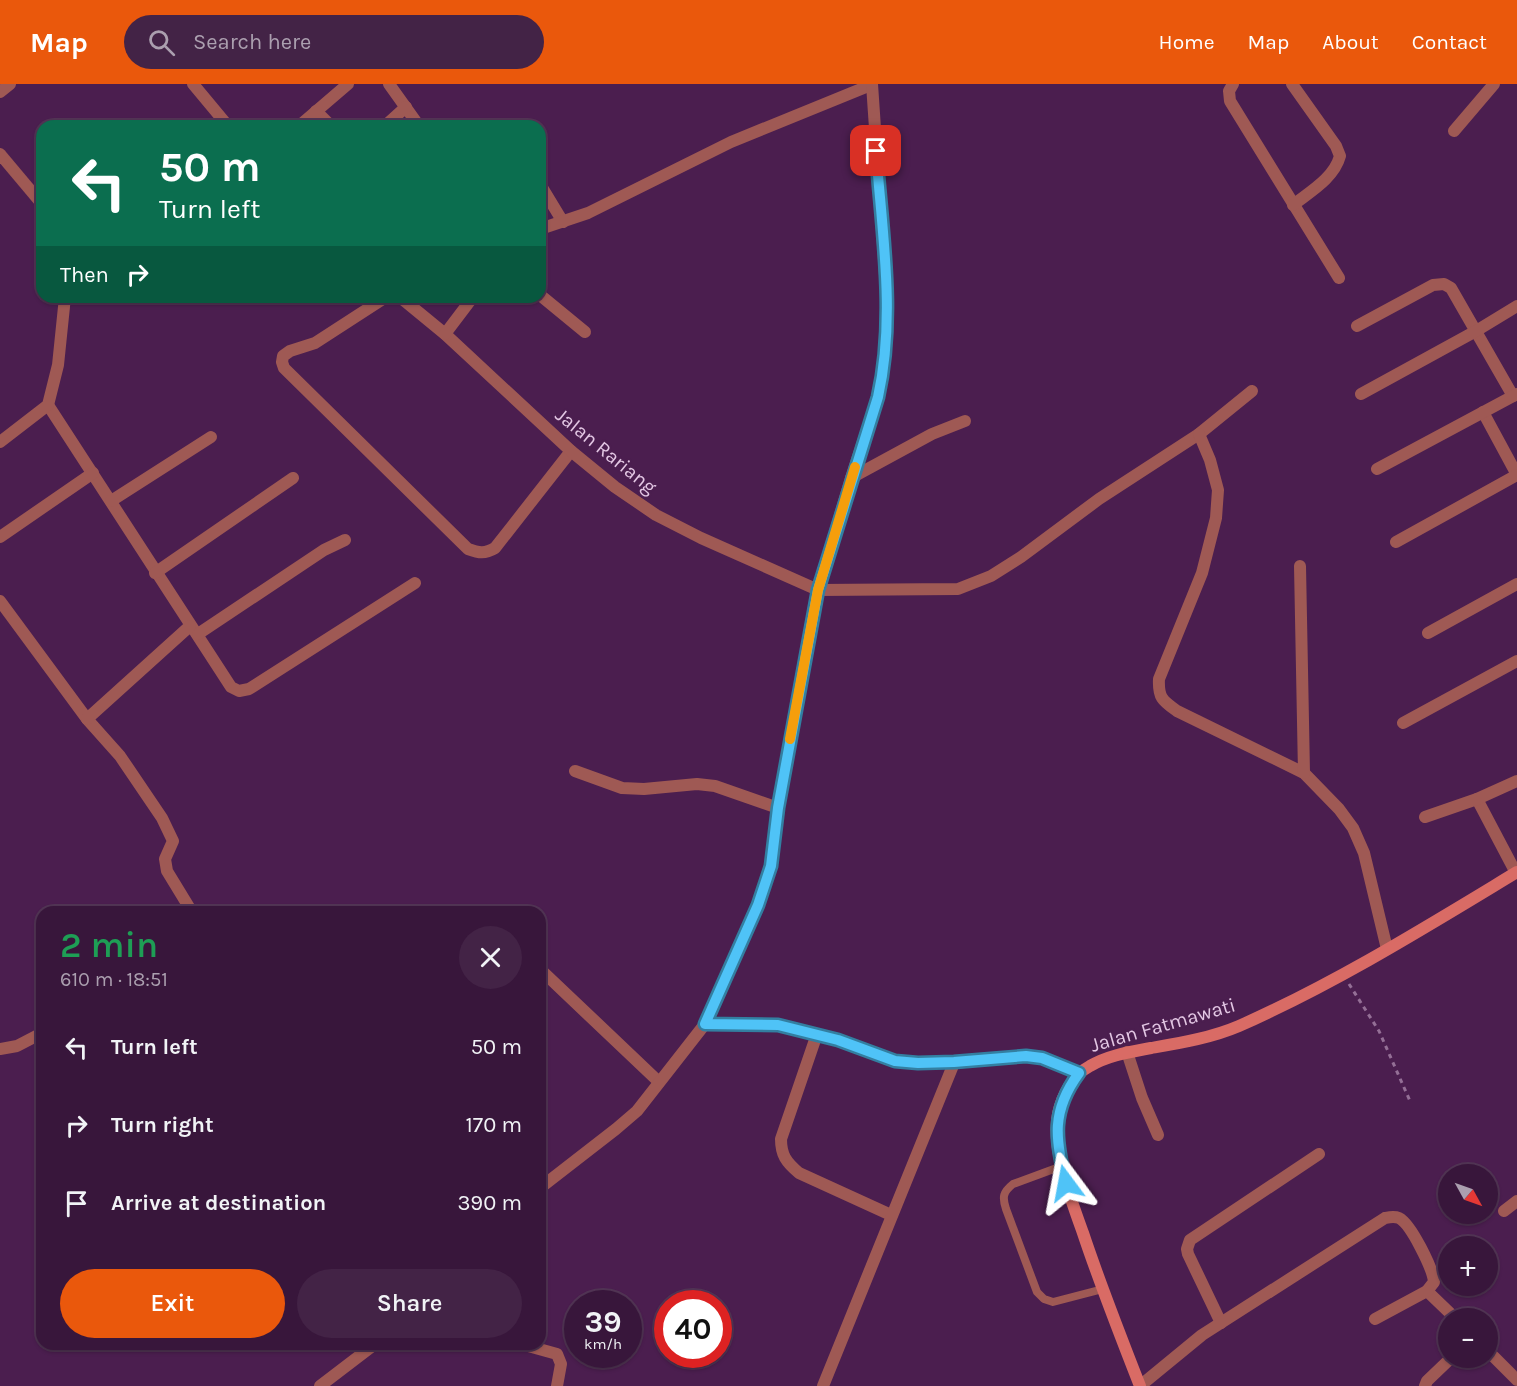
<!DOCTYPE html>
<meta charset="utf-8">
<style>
:root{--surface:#38163b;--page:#432346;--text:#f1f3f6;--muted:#ab9faf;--line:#523555;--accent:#ea580c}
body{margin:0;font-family:Karla,sans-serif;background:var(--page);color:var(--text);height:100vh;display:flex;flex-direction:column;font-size:22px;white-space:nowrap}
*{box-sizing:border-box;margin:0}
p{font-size:20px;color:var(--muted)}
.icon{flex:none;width:33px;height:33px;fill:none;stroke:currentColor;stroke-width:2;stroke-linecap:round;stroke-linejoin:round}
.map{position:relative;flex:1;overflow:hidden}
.details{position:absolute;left:36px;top:822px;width:510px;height:444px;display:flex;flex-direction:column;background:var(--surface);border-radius:18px;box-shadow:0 2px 4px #0004,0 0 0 2px var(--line)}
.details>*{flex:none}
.hud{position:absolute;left:36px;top:36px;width:510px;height:183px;border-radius:18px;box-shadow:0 2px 4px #0004,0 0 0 2px var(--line);background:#0b6e4f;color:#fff;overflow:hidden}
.needle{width:39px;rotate:130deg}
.buttons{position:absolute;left:1438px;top:1080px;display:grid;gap:12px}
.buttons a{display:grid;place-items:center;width:60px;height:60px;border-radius:50%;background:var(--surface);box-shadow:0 2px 4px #0004,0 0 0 2px var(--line);font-size:30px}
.speed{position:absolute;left:564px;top:1206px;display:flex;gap:12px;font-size:30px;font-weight:700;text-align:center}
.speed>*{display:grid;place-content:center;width:78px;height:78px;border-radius:50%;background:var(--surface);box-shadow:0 2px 4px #0004,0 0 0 2px var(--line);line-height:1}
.speed small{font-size:15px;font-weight:400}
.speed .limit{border:9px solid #d22;background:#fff;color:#111}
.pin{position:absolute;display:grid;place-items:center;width:51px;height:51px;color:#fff;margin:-26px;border-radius:12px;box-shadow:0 3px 9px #0006}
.me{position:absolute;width:66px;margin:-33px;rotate:347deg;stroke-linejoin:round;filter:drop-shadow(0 0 4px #0008)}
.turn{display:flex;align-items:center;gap:21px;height:126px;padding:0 24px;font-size:27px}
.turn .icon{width:78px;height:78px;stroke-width:2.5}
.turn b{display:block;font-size:42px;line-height:51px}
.then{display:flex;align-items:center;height:57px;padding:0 24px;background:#0003;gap:12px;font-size:22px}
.round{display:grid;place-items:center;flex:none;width:63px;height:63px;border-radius:32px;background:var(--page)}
.summary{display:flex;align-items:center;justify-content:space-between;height:102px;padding:0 24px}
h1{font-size:36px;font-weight:600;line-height:45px;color:#1e9e55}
.button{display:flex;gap:12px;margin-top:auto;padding:12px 24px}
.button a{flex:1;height:69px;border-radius:36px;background:var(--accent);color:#fff;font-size:24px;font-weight:600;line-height:69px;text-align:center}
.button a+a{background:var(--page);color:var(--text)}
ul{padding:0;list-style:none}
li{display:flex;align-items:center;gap:18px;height:78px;padding:0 24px}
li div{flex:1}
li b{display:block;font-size:22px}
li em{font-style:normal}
header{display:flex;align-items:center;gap:36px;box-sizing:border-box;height:84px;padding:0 30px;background:var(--accent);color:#fff}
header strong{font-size:28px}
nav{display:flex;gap:33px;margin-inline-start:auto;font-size:21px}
.search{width:420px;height:54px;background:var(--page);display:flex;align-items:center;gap:15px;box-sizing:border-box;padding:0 21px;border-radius:33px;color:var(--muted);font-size:22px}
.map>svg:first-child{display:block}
</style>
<header>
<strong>Map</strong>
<div class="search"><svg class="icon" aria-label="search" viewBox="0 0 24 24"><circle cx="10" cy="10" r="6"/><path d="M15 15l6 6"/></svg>Search here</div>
<nav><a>Home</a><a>Map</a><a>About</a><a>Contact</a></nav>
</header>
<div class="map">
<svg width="1517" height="1302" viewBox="0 0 1517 1302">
<rect width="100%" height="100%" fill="#4b1e4f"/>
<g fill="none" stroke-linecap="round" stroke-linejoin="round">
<path stroke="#946f96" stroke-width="3" stroke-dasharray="4.5 4.5" stroke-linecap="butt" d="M1349,900L1379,947L1410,1017"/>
<path stroke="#9f5954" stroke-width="8" d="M1062,1082L1013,1100C1003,1108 1002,1113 1006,1125L1037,1208L1044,1215L1053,1218L1103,1205"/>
<g stroke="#9f5954" stroke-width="12">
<path d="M193,0L228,42"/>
<path d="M389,0L419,42"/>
<path d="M1233,0L1229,7L1230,17L1339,194"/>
<path d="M1292,0L1336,62L1340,72C1334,94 1311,107 1293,121"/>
<path d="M0,8L10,0"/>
<path d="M316,27L331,42"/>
<path d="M299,42L348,0"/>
<path d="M385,42L406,23"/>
<path d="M1454,47L1494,0"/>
<path d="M0,70L42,120"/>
<path d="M540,100L563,138"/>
<path d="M540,145L588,129L731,58L871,1"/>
<path d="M540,211L585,248"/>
<path d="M386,213L315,259L290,267L283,272L282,278L284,284L468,465C479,469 485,470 495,464L571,367"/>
<path d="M400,213L445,250L571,367L615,403L656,431L701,454L818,506L958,505L991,492L1021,473L1099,415L1199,350L1252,307"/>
<path d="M1357,242L1433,201L1444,200L1451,204L1513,312"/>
<path d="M445,250L473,213"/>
<path d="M1361,310L1476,247L1517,222"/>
<path d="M48,321L231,603L239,607L249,605L415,499"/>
<path d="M1483,328L1517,391"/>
<path d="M1199,350L1210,376L1218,406L1216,434L1202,489L1159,595C1158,614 1163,617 1177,627L1304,689L1339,725L1353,744L1364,769L1387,865"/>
<path d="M0,358L48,321L58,281L65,213"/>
<path d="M1377,385L1517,310"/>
<path d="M851,394L932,350L965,337"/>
<path d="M111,417L211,353"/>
<path d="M0,453L93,389"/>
<path d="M1396,458L1517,391"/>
<path d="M1300,482L1304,689"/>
<path d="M155,489L293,394"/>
<path d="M0,517L87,635L120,672L162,734L173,757L165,775L167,787L192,828"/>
<path d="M1428,549L1517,500"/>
<path d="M198,550L324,466L345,456"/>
<path d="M87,635L190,542"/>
<path d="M1403,639L1517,577"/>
<path d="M575,687L622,704L644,705L697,700L715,702L778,724"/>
<path d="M1477,715L1516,789"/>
<path d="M1425,733L1477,715L1517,697"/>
<path d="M540,885L659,998"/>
<path d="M705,940L778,941L838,956L895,977L918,979H954L1026,972L1043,974L1079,989"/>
<path d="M817,950L781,1055C781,1071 786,1078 799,1089L891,1131"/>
<path d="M0,965L17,962L42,949"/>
<path d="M1127,968L1142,1014L1158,1051"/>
<path d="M540,1104L616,1045L637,1027L705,940L758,821L771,782L778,724L818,506L851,394L878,313L883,289L887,221L872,0"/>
<path d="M1504,1127L1517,1117"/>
<path d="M1427,1207L1455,1234"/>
<path d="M1221,1239L1188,1170L1187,1165L1190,1156L1319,1070"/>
<path d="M521,1260L557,1270L561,1280L557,1302"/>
<path d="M1488,1267L1517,1296"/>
<path d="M320,1302L375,1260"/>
<path d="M823,1302L954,979"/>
<path d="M1140,1302L1202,1251L1385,1134C1390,1133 1394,1132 1399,1134C1411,1140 1433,1185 1434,1198L1427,1207L1375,1235"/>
<path d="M1425,1302L1427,1297L1451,1274"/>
</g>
<path stroke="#d96b65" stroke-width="12" d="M1140,1302C1120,1251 1100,1200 1083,1149C1071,1115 1051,1066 1058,1030C1062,1011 1073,991 1090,982C1109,971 1130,968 1151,964C1180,959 1211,954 1239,942C1336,899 1426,843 1517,788"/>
</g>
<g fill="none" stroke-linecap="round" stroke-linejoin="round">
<defs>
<path id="route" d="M876,67C882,148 896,233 878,313L818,506L778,724L771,782L758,821L705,940L778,941L838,956L895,977L918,979L954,978L1026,972L1042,974L1079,989C1051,1027 1055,1055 1066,1099"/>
</defs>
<use href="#route" stroke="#337fa1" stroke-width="15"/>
<use href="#route" stroke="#4fc3f7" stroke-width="10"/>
<path stroke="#f59e0b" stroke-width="10" d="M790,655L818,506L855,383"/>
</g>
<g text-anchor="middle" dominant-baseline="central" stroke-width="4.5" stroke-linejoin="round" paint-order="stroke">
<g font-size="20" fill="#e3c7e4" stroke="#4b1e4f">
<text transform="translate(606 367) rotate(39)">Jalan Rariang</text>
<text transform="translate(1163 941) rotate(-16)">Jalan Fatmawati</text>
</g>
</g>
</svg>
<div class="buttons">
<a><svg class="needle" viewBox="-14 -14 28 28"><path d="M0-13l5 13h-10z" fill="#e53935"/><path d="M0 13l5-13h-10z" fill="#ab9faf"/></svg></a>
<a>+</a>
<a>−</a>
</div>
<div class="speed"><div>39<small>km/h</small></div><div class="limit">40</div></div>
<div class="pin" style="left:876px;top:67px;background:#d93025"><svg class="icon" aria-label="arrive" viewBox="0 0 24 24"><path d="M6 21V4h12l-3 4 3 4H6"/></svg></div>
<svg class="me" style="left:1066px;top:1099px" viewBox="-20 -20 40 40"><path d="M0-17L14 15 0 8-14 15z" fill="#4fc3f7" stroke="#fff" stroke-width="4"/></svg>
<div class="hud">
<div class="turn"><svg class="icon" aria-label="left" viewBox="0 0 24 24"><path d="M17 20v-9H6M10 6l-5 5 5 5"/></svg><div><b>50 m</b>Turn left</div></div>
<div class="then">Then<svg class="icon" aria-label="right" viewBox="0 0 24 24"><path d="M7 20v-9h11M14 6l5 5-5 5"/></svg></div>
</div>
<section class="details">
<div class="summary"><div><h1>2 min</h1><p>610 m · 18:51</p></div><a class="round"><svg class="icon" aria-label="close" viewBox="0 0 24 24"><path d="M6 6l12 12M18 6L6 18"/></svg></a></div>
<ul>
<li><svg class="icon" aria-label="left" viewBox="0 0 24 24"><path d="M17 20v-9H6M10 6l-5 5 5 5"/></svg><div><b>Turn left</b></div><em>50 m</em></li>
<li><svg class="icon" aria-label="right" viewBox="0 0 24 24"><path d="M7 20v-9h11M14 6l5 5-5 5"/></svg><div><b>Turn right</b></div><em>170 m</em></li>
<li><svg class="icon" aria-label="arrive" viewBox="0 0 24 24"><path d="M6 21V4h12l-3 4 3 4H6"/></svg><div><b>Arrive at destination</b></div><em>390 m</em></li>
</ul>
<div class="button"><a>Exit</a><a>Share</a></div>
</section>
</div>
